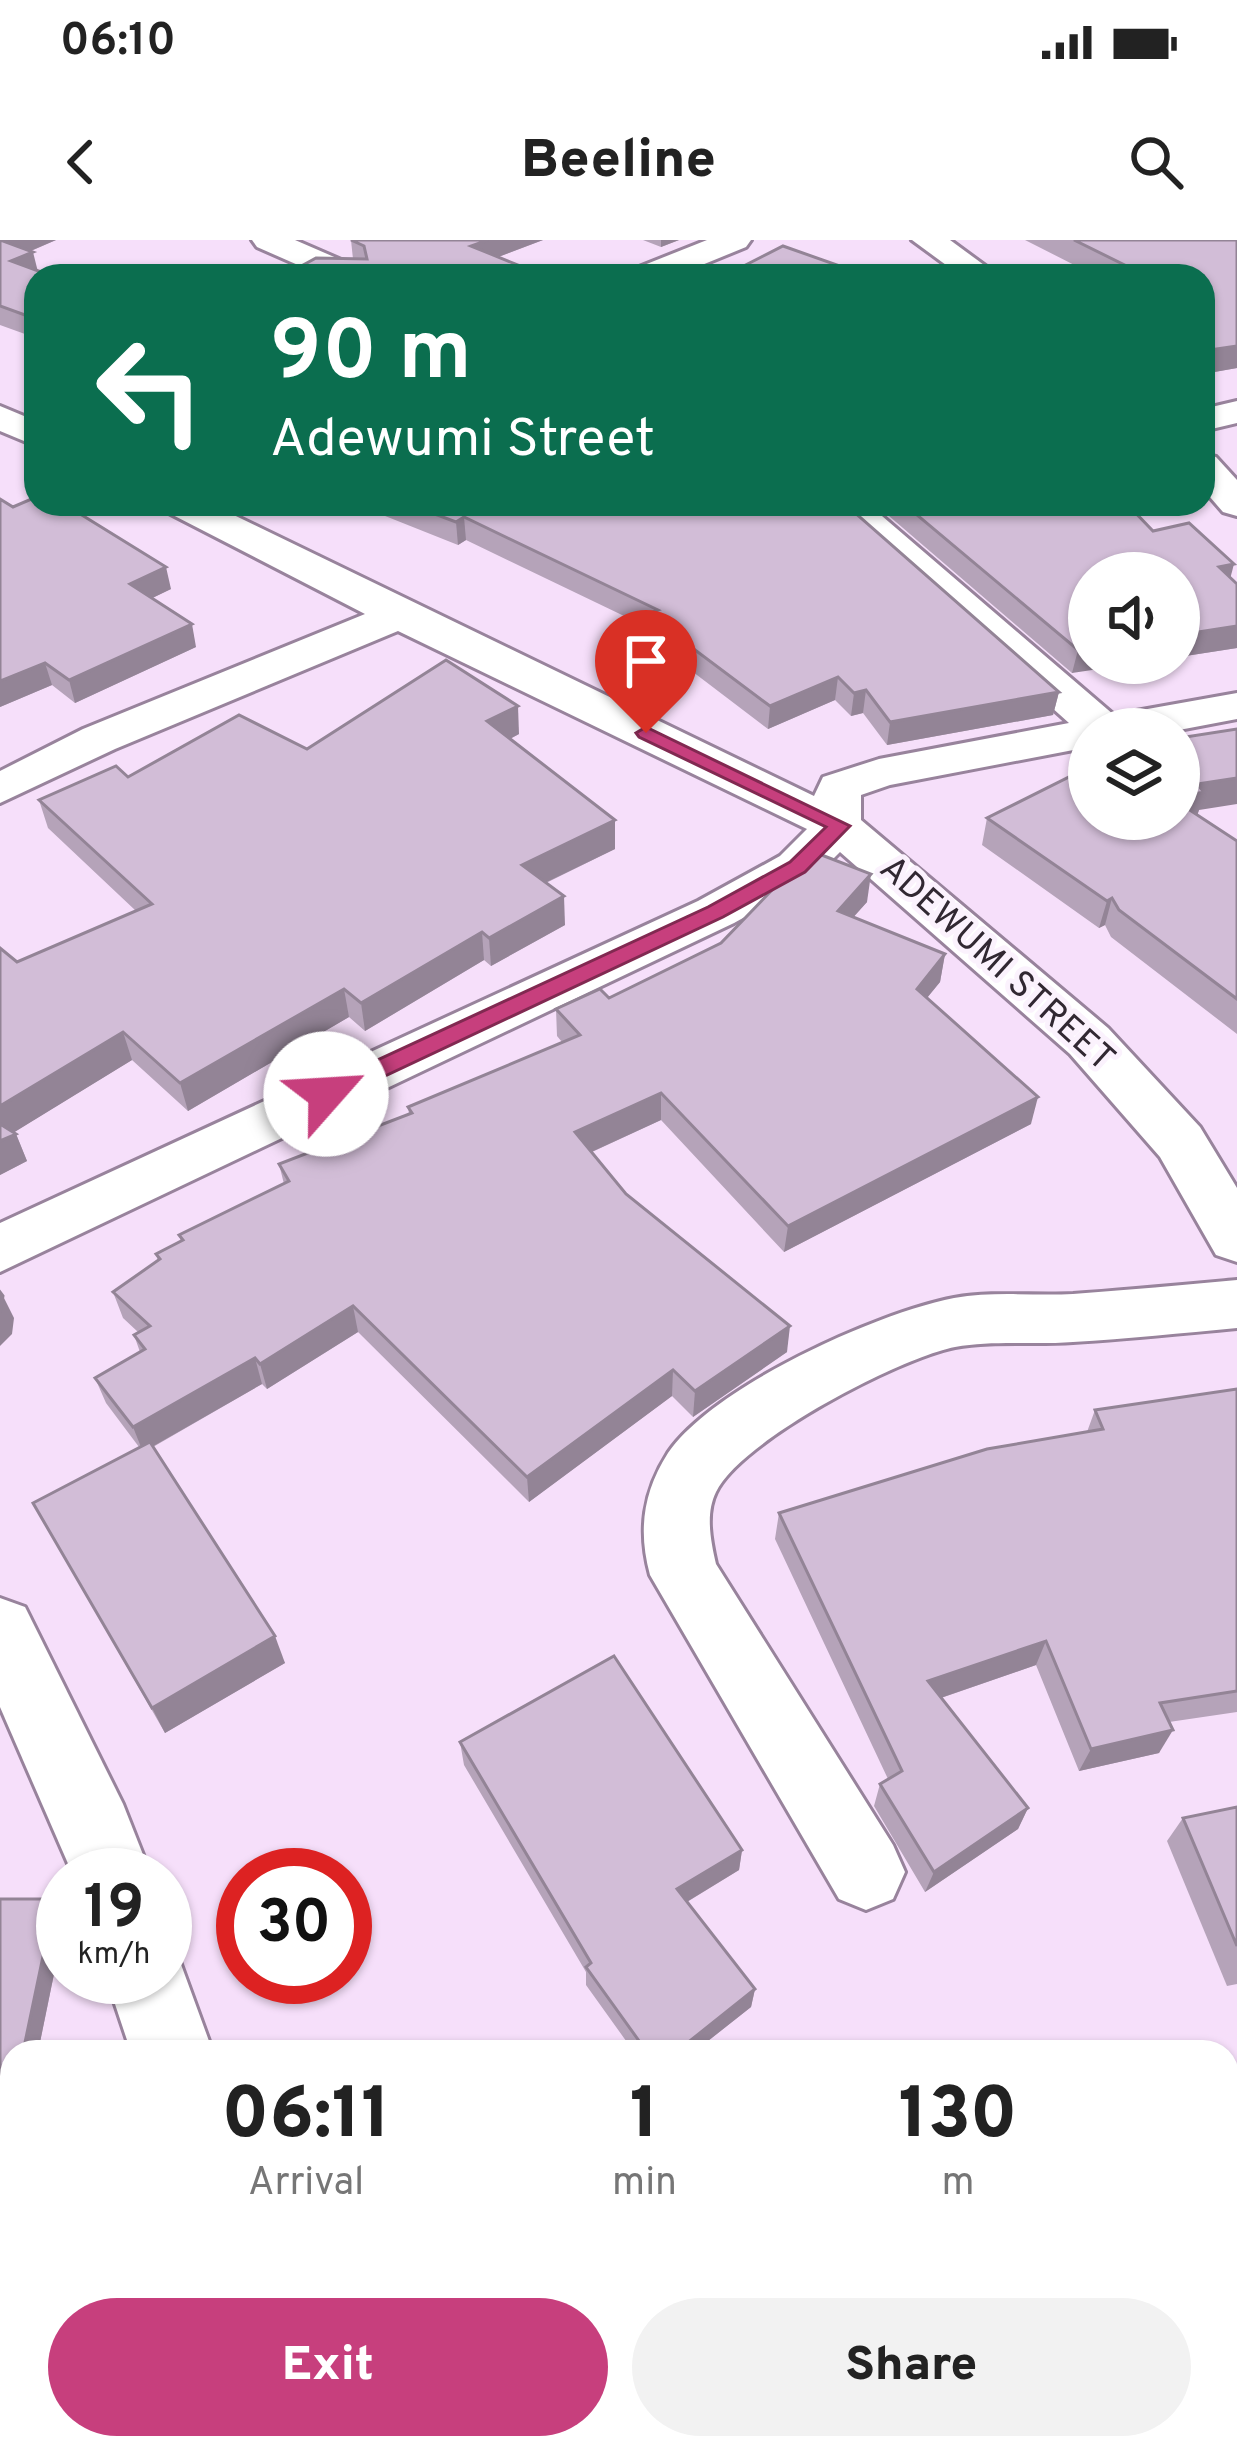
<!DOCTYPE html>
<style>
:root{--surface:#fff;--page:#f2f2f2;--text:#222;--muted:#767676;--accent:#c73f7d}
body{margin:0;font-family:Overpass,sans-serif;background:var(--page);color:var(--text);height:100vh;display:flex;flex-direction:column;font-size:45px;white-space:nowrap}
*{box-sizing:border-box;margin:0}
p{font-size:39px;color:var(--muted)}
.icon{flex:none;width:66px;height:66px;fill:none;stroke:currentColor;stroke-width:2;stroke-linecap:round;stroke-linejoin:round}
.map{position:relative;flex:1;overflow:hidden}
.panel{position:absolute;left:0px;top:1800px;width:1239px;height:420px;display:flex;flex-direction:column;background:var(--surface);border-radius:36px 36px 0 0;box-shadow:0 3px 9px #0004}
.panel>*{flex:none}
.banner{position:absolute;left:24px;top:24px;width:1191px;height:252px;border-radius:36px;box-shadow:0 3px 9px #0004;background:#0b6e4f;color:#fff;overflow:hidden}
.tools{position:absolute;left:1068px;top:312px;display:grid;gap:24px}
.tools a{display:grid;place-items:center;width:132px;height:132px;border-radius:50%;background:var(--surface);box-shadow:0 3px 9px #0004;font-size:60px}
.speed{position:absolute;left:36px;top:1608px;display:flex;gap:24px;font-size:60px;font-weight:700;text-align:center}
.speed>*{display:grid;place-content:center;width:156px;height:156px;border-radius:50%;background:var(--surface);box-shadow:0 3px 9px #0004;line-height:1}
.speed small{font-size:30px;font-weight:400}
.speed .limit{border:18px solid #d22;background:#fff;color:#111}
.pin{position:absolute;display:grid;place-items:center;width:102px;height:102px;color:#fff;margin:-123px -51px;border-radius:50% 50% 50% 0;rotate:-45deg;box-shadow:0 0 12px #0007}
.pin .icon{rotate:45deg}
.me{position:absolute;width:132px;margin:-66px;rotate:64deg;stroke-linejoin:round;filter:drop-shadow(0 0 9px #0008)}
.turn{display:flex;align-items:center;gap:42px;height:252px;padding:0 48px;font-size:54px}
.turn .icon{width:156px;height:156px;stroke-width:2.5}
.turn b{display:block;font-size:84px;line-height:102px}
.eta{display:flex;justify-content:space-evenly;align-items:center;height:204px;text-align:center}
.eta b{font-size:72px;font-weight:800;line-height:84px}
.button{display:flex;gap:24px;margin-top:auto;padding:24px 48px}
.button a{flex:1;height:138px;border-radius:72px;background:var(--accent);color:#fff;font-size:48px;font-weight:800;line-height:138px;text-align:center}
.button a+a{background:var(--page);color:var(--text)}
.status{display:flex;justify-content:space-between;align-items:center;height:84px;padding:0 60px;background:var(--surface);direction:ltr}
.status svg{height:33px;fill:currentColor}
header{display:flex;justify-content:space-between;align-items:center;height:156px;padding:0 48px;background:var(--surface);font-size:54px;font-weight:800}
.map>svg:first-child{display:block}
</style>
<div class="status"><b>06:10</b><svg viewBox="0 0 49 12"><path d="M0 12V9h3v3zM5 12V6h3v6zM10 12V3h3v9zM15 12V0h3v12zM26 1h20v11H26zM47 4h2v5h-2z"/></svg></div>
<header><svg class="icon" aria-label="back" viewBox="0 0 24 24"><path d="M15 5l-7 7 7 7"/></svg>Beeline<svg class="icon" aria-label="search" viewBox="0 0 24 24"><circle cx="10" cy="10" r="6"/><path d="M15 15l6 6"/></svg></header>
<div class="map">
<svg width="1237" height="2220" viewBox="0 0 1237 2220">
<rect width="100%" height="100%" fill="#f6dffa"/>
<g fill="none" stroke-linecap="round" stroke-linejoin="round">
<defs>
<g id="street">
<path d="M252,0H295L362,29L366,36H323L257,7Z"/>
<path d="M707,0H751L746,7L675,36H630L634,29Z"/>
<path d="M912,0H950L999,36H961Z"/>
<path d="M1237,161V183L1203,191V169Z"/>
<path d="M0,166L36,181V206L0,191Z"/>
<path d="M1203,214L1216,217L1237,240V276L1223,272L1203,249Z"/>
<path d="M161,264H211L814,556L823,537L879,519L1069,483L824,264H868L1114,475L1237,453V479L1179,490L1089,489V507L890,545L861,555V580L1108,788L1200,887L1237,948V1022L1216,1015L1160,917L1070,814L840,612L814,638L734,683L0,1032V983L698,661L780,616L807,589L398,391L115,509L0,563V531L83,489L365,374L167,272Z"/>
<path d="M1237,1040V1088C1182,1093 1128,1099 1073,1102C1034,1105 993,1100 955,1107C899,1118 740,1201 716,1252C705,1274 711,1302 716,1324L893,1605L905,1632L893,1659L866,1670L839,1659L650,1335C638,1291 643,1252 668,1213C713,1147 876,1073 954,1058C993,1051 1033,1056 1073,1054C1128,1050 1182,1045 1237,1040Z"/>
<path d="M0,1358L25,1367L123,1564L151,1635H73L0,1467Z"/>
<path d="M165,1705L175,1708L213,1812H131L106,1737H165Z"/>
<path d="M134,2208H228L227,2220H133Z"/>
</g>
</defs>
<use href="#street" stroke="#98839c" stroke-width="6"/>
<use href="#street" fill="#fff" fill-rule="evenodd"/>
</g>
<g fill="#b5a3b9">
<path d="M0,0H56L31,11L36,36V98L0,85Z"/>
<path d="M351,0H543L498,17L353,19Z"/>
<path d="M643,0H679L661,7Z"/>
<path d="M1025,0H1237V128L1203,134V36H1096Z"/>
<path d="M36,101V125L30,103Z"/>
<path d="M0,259L13,267L171,349L152,358L196,407L75,463L52,445L0,467Z"/>
<path d="M355,264H845L1059,452L1053,475L887,505L863,473L851,476L835,460L768,489L647,397V387L466,300L458,305Z"/>
<path d="M875,264H1127L1153,291L1230,338L1237,344V408L1179,417L1089,423L1072,433Z"/>
<path d="M519,494L510,499L615,580V609L546,643L565,685L491,726L484,720L365,791L349,777L188,871L132,820L14,892L16,894L27,921L0,935L17,722L136,671L48,588L39,560L128,537L307,509Z"/>
<path d="M1199,570L1197,575L1237,601V794L1111,697L1105,685L1099,688L982,605L987,578Z"/>
<path d="M768,645L867,662L853,677L945,714L940,742L927,758L1031,884L784,1012L661,880L592,912L626,954L787,1112L693,1177L672,1156L529,1262L358,1092L267,1149L262,1144L153,1207L285,1423L165,1493L33,1263L139,1207L106,1163L95,1138L140,1112L134,1095L138,1092L123,1078L113,1052L158,1021L156,1014L181,1001L179,995L284,944L279,924L409,874L408,867L562,802L557,796L556,769L609,758L721,703L767,655Z"/>
<path d="M1237,1149V1472L1169,1482L1159,1513L1079,1531L1036,1425L941,1458L1028,1568L1018,1589L925,1652L874,1566L880,1544L888,1539L775,1299L779,1273L1087,1192L1095,1170Z"/>
<path d="M460,1502L742,1610L739,1630L687,1662L755,1749L751,1767L694,1812H634L586,1745V1732L464,1525Z"/>
<path d="M1237,1567V1744L1227,1746L1167,1601L1183,1578Z"/>
<path d="M0,1659H55L63,1669V1690L38,1812H12V1864H0Z"/>
<path d="M966,2208H1068L1072,2220H970Z"/>
</g>
<g fill="#938496">
<path d="M4,0H56L7,21Z"/>
<path d="M488,0H543L472,27L471,6Z"/>
<path d="M661,0H679L661,7Z"/>
<path d="M33,12L38,32L11,21Z"/>
<path d="M1237,106V128L1203,134V111Z"/>
<path d="M464,277L466,300L458,305L456,282Z"/>
<path d="M1234,324L1228,347L1219,327Z"/>
<path d="M166,327L171,349L136,366L130,344Z"/>
<path d="M192,384L196,407L75,463L69,440Z"/>
<path d="M1237,386V408L1179,417V395Z"/>
<path d="M1089,409V423H1139L1072,433L1078,410Z"/>
<path d="M45,423L52,445L0,467V441Z"/>
<path d="M838,437L835,460L768,489L770,466Z"/>
<path d="M866,450L863,473L851,476L854,453Z"/>
<path d="M1059,452L1053,475L887,505L890,482Z"/>
<path d="M518,466L519,494L489,510L487,481Z"/>
<path d="M1237,538V564L1199,570L1196,579H1179V557L1197,544Z"/>
<path d="M615,580V609L524,653L522,625Z"/>
<path d="M871,634L867,662L834,699L838,671Z"/>
<path d="M564,656L565,685L491,726L489,698Z"/>
<path d="M1112,658L1105,685L1099,688L1107,661Z"/>
<path d="M482,692L484,720L365,791L361,763Z"/>
<path d="M945,714L940,742L912,776L917,749Z"/>
<path d="M344,749L349,777L188,871L180,843Z"/>
<path d="M123,792L132,820L0,901V866Z"/>
<path d="M661,853V880L576,919L575,892Z"/>
<path d="M1038,857L1031,884L784,1012L788,986Z"/>
<path d="M16,894L27,921L0,935V901Z"/>
<path d="M3,1056L14,1078L12,1094L0,1106V1073Z"/>
<path d="M353,1066L358,1092L267,1149L260,1124Z"/>
<path d="M790,1086L787,1112L693,1177L695,1151Z"/>
<path d="M255,1118L262,1144L143,1212L133,1187Z"/>
<path d="M673,1130L672,1156L529,1262L527,1237Z"/>
<path d="M275,1396L285,1423L165,1493L152,1468Z"/>
<path d="M1046,1401L1036,1425L920,1465L928,1441Z"/>
<path d="M1173,1490L1159,1513L1079,1531L1091,1509Z"/>
<path d="M1028,1568L1018,1589L925,1652L934,1632Z"/>
<path d="M742,1610L739,1630L675,1669L677,1649Z"/>
<path d="M55,1659L63,1669V1690L38,1812H23Z"/>
<path d="M755,1749L751,1767L694,1812H676Z"/>
<path d="M71,2208H88L86,2220H68Z"/>
</g>
<g fill="#d2bdd7" stroke="#938496" stroke-width="3">
<path d="M0,0L33,12L11,21L52,36H36V79L0,66Z"/>
<path d="M351,0H488L471,6L545,36H283L316,18L367,19L364,6Z"/>
<path d="M1074,0H1237V106L1203,111V36H1147Z"/>
<path d="M783,6L868,36H724Z"/>
<path d="M36,257V264H64L166,327L130,344L192,384L69,440L45,423L0,441V259L13,267Z"/>
<path d="M408,264H845L1059,452L890,482L866,450L854,453L838,437L770,466L647,374L658,370L464,277L456,282Z"/>
<path d="M904,264H1127L1153,291L1189,283L1234,324L1219,327L1237,344V386L1179,395V333H1089V409L1078,410Z"/>
<path d="M446,420L518,466L487,481L615,580L522,625L564,656L489,698L482,692L361,763L344,749L180,843L123,792L0,866V708L17,722L152,664L39,560L116,526L128,537L239,475L307,509Z"/>
<path d="M1237,489V538L1197,544L1204,552L1179,557V498Z"/>
<path d="M1089,527V579H1179V563L1237,601V759L1119,670L1112,658L1107,661L987,578Z"/>
<path d="M819,614L871,634L838,671L945,714L917,749L1038,857L788,986L661,853L575,892L626,954L790,1086L695,1151L673,1130L527,1237L353,1066L260,1124L255,1118L133,1187L95,1138L145,1109L134,1095L150,1086L113,1052L160,1019L156,1014L183,1000L179,995L289,941L279,924L412,873L408,867L580,795L556,769L600,749L609,758L721,703L774,648L768,645L772,640Z"/>
<path d="M0,884L16,894L0,901Z"/>
<path d="M0,1052L3,1056L0,1073Z"/>
<path d="M1237,1149V1451L1160,1463L1173,1490L1091,1509L1046,1401L928,1441L1028,1568L934,1632L880,1544L902,1531L779,1273L987,1209L1103,1189L1095,1170Z"/>
<path d="M150,1202L275,1396L152,1468L33,1263Z"/>
<path d="M614,1416L742,1610L677,1649L755,1749L676,1812H647L586,1727L591,1723L460,1502Z"/>
<path d="M1237,1567V1706L1183,1578Z"/>
<path d="M0,1659H55L23,1812H12V1854L0,1853Z"/>
<path d="M0,1966H12V2208H71L68,2220H0Z"/>
<path d="M515,2208H672L673,2220H516Z"/>
<path d="M980,2208H1068L1072,2220H984Z"/>
</g>
<path fill="#c73f7d" stroke="#812951" stroke-width="3" d="M646,487L850,586L805,632L723,677L334,860H317V848L708,667L790,622L826,587L639,497L636,493Z"/>
<g text-anchor="middle" dominant-baseline="central" stroke-width="10" stroke-linejoin="round" paint-order="stroke">
<g font-size="36" fill="#312832" stroke="#fbf2fd">
<text transform="translate(996 725) rotate(42)">ADEWUMI STREET</text>
</g>
</g>
</svg>
<div class="tools">
<a><svg class="icon" aria-label="sound" viewBox="0 0 24 24"><path d="M4 9h4l5-4v14l-5-4H4zM17 9q2 3 0 6"/></svg></a>
<a><svg class="icon" aria-label="layers" viewBox="0 0 24 24"><path d="M12 4l9 5-9 5-9-5zM3 14l9 5 9-5"/></svg></a>
</div>
<div class="speed"><div>19<small>km/h</small></div><div class="limit">30</div></div>
<div class="pin" style="left:646px;top:493px;background:#d93025"><svg class="icon" aria-label="arrive" viewBox="0 0 24 24"><path d="M6 21V4h12l-3 4 3 4H6"/></svg></div>
<svg class="me" style="left:326px;top:854px" viewBox="-20 -20 40 40"><circle r="19" fill="#fff"/><path d="M0-13L10 11 0 6-10 11z" fill="#c73f7d"/></svg>
<div class="banner">
<div class="turn"><svg class="icon" aria-label="left" viewBox="0 0 24 24"><path d="M17 20v-9H6M10 6l-5 5 5 5"/></svg><div><b>90 m</b>Adewumi Street</div></div>
</div>
<section class="panel">
<div class="eta">
<div><b>06:11</b><p>Arrival</p></div>
<div><b>1</b><p>min</p></div>
<div><b>130</b><p>m</p></div>
</div>
<div class="button"><a>Exit</a><a>Share</a></div>
</section>
</div>
